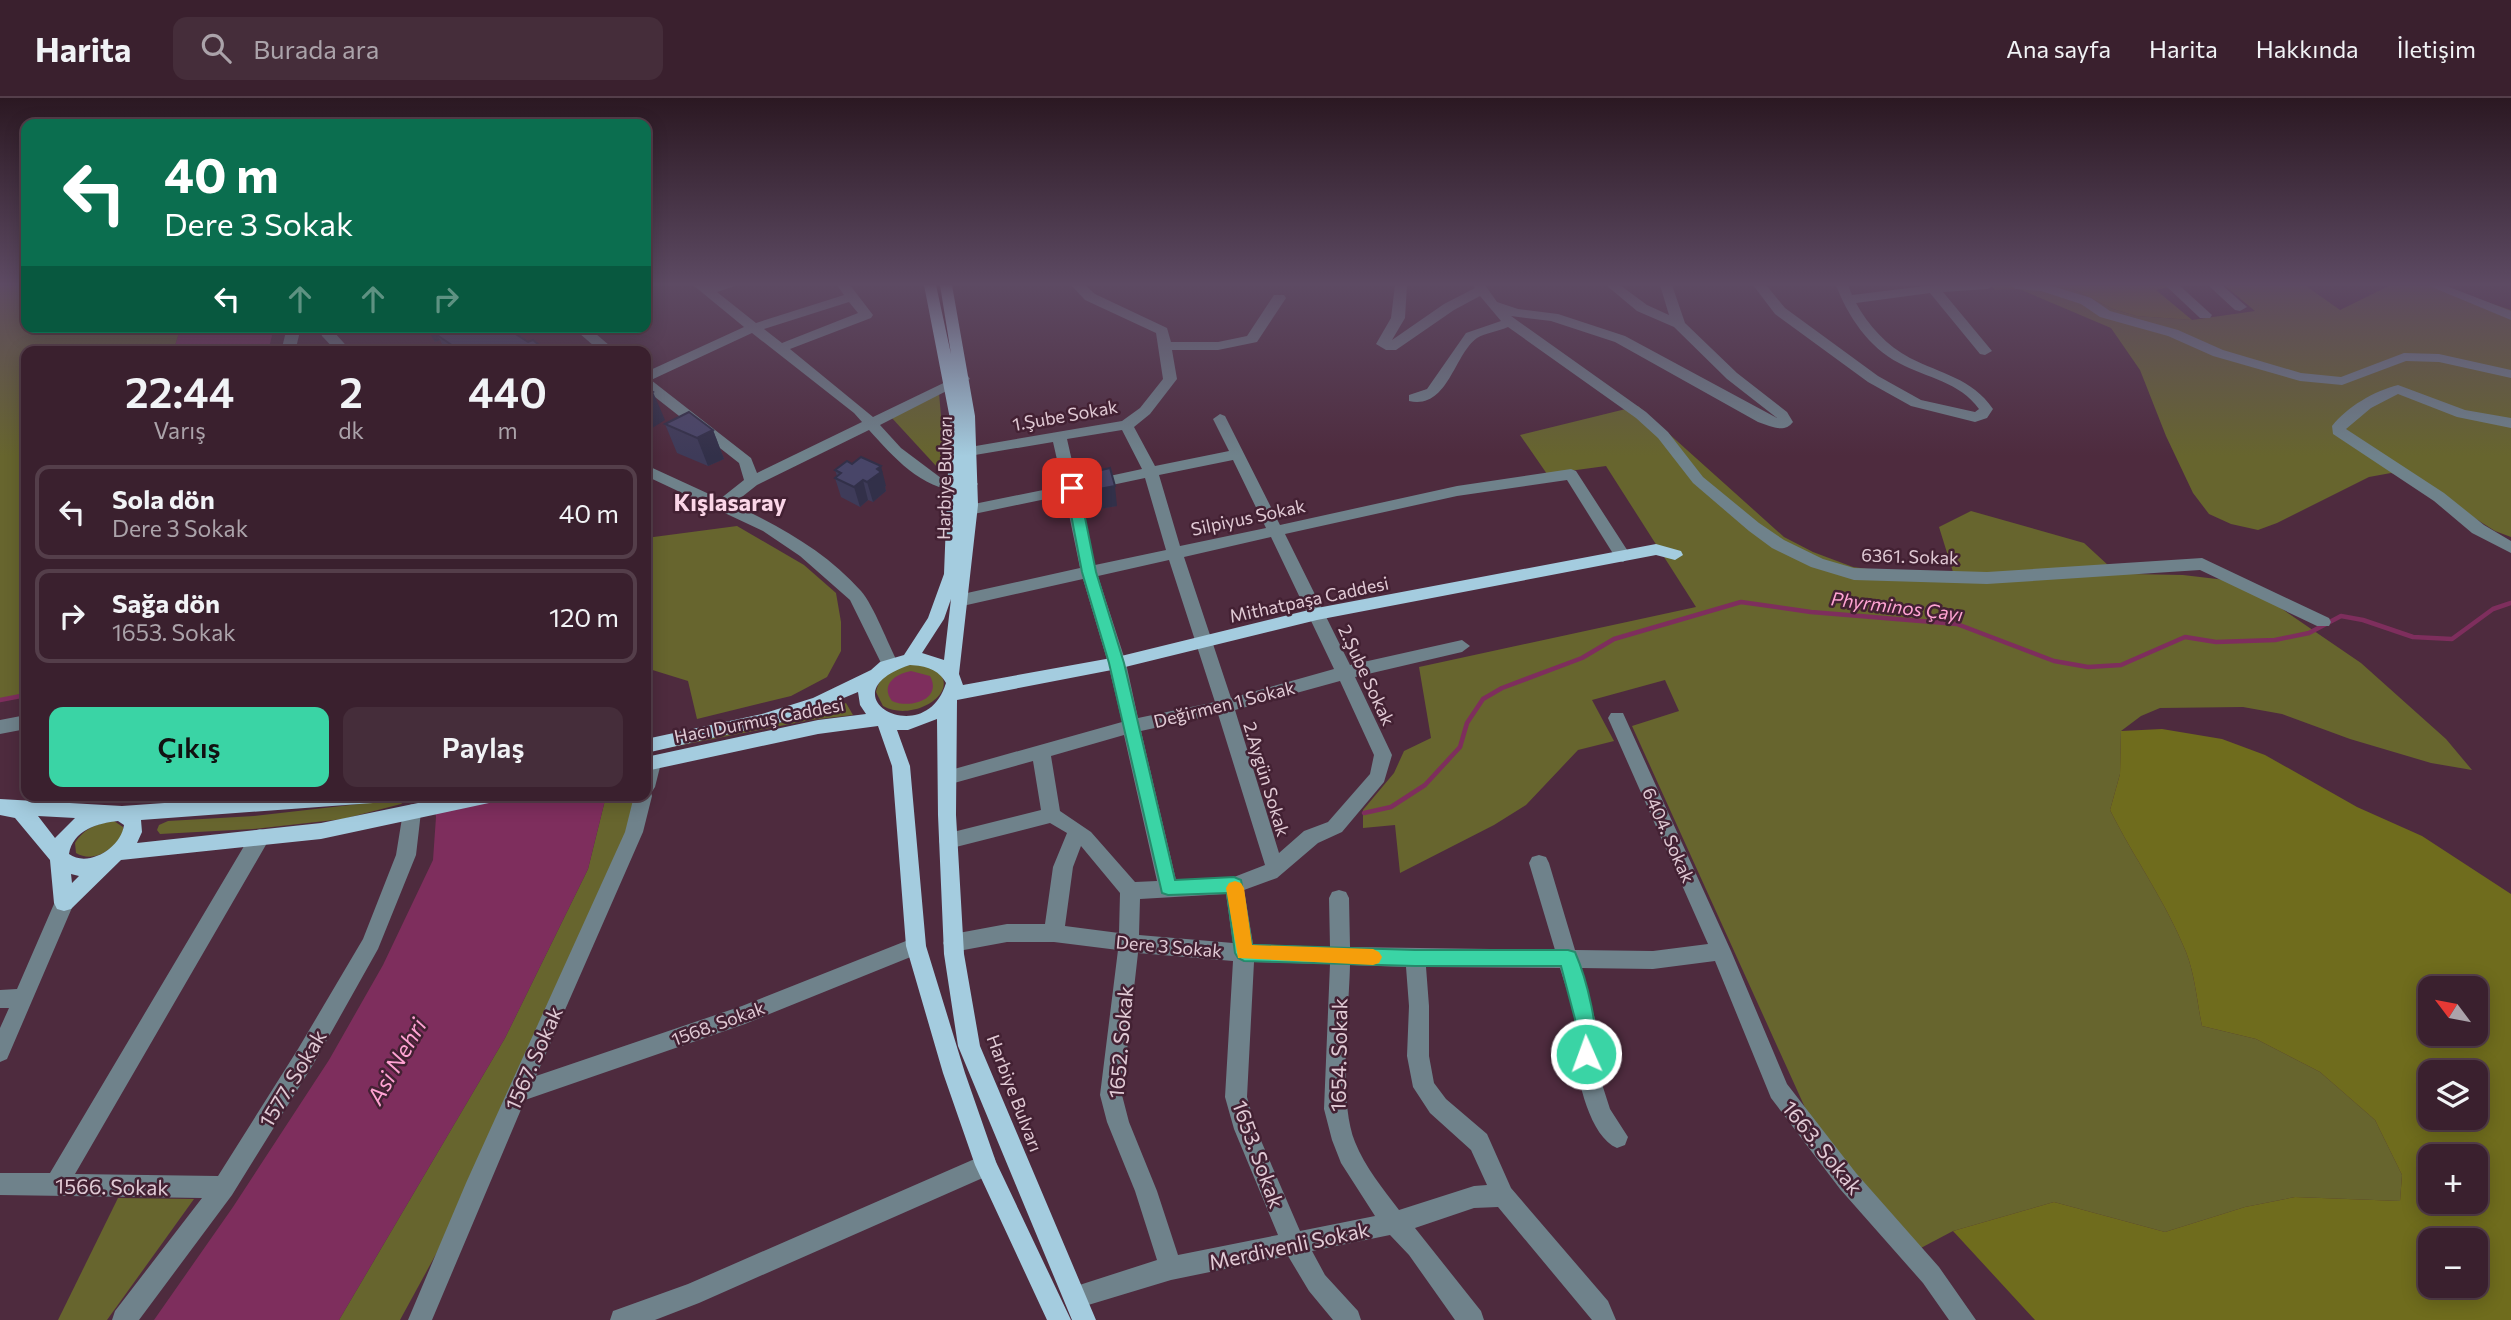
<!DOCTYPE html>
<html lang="tr">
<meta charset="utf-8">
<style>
:root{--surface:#3a202e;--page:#452d3a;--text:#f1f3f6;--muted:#aba3aa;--line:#543e4a;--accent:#3ad4a5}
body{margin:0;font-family:Commissioner,sans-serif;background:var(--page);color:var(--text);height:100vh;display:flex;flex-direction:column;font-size:26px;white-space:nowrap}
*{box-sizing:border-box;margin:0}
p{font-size:23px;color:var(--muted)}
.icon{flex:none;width:38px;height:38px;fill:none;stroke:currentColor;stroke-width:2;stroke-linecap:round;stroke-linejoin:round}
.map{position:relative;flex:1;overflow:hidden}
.drawer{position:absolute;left:21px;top:248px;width:630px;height:455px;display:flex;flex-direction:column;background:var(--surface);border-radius:14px;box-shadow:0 4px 18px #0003,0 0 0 2px var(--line)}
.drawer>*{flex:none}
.top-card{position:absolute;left:21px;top:21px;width:630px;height:214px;border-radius:14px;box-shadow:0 4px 18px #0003,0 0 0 2px var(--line);background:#0b6e4f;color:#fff;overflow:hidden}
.needle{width:46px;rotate:302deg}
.controls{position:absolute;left:2418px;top:878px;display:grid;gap:14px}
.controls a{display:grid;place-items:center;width:70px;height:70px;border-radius:14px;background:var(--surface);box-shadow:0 4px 18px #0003,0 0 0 2px var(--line);font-size:35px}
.pin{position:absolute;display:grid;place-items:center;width:60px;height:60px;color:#fff;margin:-30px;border-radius:14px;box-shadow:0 4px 10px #0006}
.me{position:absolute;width:77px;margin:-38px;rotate:358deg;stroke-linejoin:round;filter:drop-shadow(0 0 5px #0008)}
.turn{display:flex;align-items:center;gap:24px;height:147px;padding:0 28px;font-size:32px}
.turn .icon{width:91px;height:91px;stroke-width:2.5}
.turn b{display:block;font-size:49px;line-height:60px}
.lanes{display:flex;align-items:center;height:66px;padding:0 28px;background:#0003;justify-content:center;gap:35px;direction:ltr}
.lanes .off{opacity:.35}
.eta{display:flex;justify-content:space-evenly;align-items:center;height:119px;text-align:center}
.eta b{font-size:42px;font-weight:600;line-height:49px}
.button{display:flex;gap:14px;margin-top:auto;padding:14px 28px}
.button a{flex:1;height:80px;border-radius:14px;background:var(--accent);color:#111;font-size:28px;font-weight:600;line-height:80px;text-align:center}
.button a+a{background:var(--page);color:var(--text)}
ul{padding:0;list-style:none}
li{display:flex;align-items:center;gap:21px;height:94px;margin:0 14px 10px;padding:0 14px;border:4px solid var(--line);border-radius:14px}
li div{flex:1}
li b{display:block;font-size:26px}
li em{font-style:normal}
header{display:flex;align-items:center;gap:42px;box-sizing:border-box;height:98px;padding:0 35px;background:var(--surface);border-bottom:2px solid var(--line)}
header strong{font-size:33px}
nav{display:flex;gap:38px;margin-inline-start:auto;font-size:24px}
.search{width:490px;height:63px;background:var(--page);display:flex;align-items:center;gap:18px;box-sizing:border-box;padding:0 24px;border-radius:14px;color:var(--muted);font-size:26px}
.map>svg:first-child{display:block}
</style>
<header>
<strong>Harita</strong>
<div class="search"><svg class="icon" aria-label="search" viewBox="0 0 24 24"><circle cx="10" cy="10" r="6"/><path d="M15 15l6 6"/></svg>Burada ara</div>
<nav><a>Ana sayfa</a><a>Harita</a><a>Hakkında</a><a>İletişim</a></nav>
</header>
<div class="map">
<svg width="2511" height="1222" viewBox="0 0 2511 1222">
<rect width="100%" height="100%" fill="#4e2b3e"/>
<g fill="#67652e">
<path d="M0,187H26V229H181L173,254H26V595L0,601Z"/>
<path d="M1990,187H2064L2113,211L2136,218L2192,222L2255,213L2224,187L2306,188L2340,212L2391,187H2446L2460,195L2511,212V439L2495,433L2413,381L2391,375L2369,379L2277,425L2258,432L2231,426L2209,416L2193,395L2166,338L2140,272L2111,230L2019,191L1995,192Z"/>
<path d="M939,295L945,364L937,369L891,319Z"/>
<path d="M1638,308L1784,439L1813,454L1853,469L1898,475L1953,474L1939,429L1971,413L2084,445L2109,468L2130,476L2183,477L2234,483L2263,498L2361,565L2446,641L2472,672L2431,665L2350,641L2282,616L2243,609L2160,610L2141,618L2121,633L2120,676L2110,712C2134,760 2166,804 2186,854C2195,877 2197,904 2202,928L2256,941L2320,974L2375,1022L2402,1077L2400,1103L2295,1099L2245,1109L2165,1134L2054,1104L1953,1133L1919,1151L1817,1036L1632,628L1679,613L1665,582L1592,602L1614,643L1578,652L1526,707L1494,727L1400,775L1395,727L1363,730V712L1394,675L1404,653L1431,640L1419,569L1696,509L1606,368L1547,376L1520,337Z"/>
<path d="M737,428L804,467L836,495L841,524V553L827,579L791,598L697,621L688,583L646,570V440Z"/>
<path d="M922,566C926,568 933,570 937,573C962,594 913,625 883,608L876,594C881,571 901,567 922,566Z"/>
<path d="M846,605L853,617L811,622L646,654L807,619Z"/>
<path d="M652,678L639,728L478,1079L400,1222H339L505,940L588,771L606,698H646V679Z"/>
<path d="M403,701L405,703L401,706L343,721L253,731L160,736L157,732L159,727L168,723L254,718Z"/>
<path d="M114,723L123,729L124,734C115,750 95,766 76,755L75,745C84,730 97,726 114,723Z"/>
<path d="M118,1100L194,1101L107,1222H58Z"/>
</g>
<g fill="#6f6c1d" fill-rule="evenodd">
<path d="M2064,187H2179L2156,192L2192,222L2136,218L2113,211Z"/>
<path d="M2162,631L2222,641L2265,657L2357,709L2422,738L2511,796V1222H2035L1953,1133L2054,1104L2165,1134L2245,1109L2295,1099L2400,1103L2402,1077L2375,1022L2320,974L2256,941L2202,928C2197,904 2195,877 2186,854C2166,804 2134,760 2110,712L2120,676L2121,633ZM2431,891H2476V936H2431ZM2431,975H2476V1020H2431ZM2431,1059H2476V1104H2431ZM2431,1143H2476V1188H2431Z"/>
</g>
<g fill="#7e2e5d">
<path d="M181,229H274L268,254H173Z"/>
<path d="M911,573L930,578C943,602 909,611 892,603C880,587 895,576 911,573Z"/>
<path d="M433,698H606L588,771L505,940L339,1222H154L233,1109L329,962L383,867L433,762L436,719Z"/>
</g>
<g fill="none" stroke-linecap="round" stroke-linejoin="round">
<g stroke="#7e2e5d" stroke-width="4.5">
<path d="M0,602L26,597"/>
<path d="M1364,715L1391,709L1425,687L1460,649L1467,625L1483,601L1502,590L1582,560L1614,541L1741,504L1811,514L1957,526L2054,563L2088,569L2121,567L2185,539L2216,544L2275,542L2309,535L2341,518L2363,522L2413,539L2452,541L2493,511L2511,505"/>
</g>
<g fill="#6f828b" fill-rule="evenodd">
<path d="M693,187H738L717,194L756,225L844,197L837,187H850L873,217L871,220L790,251L873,319L958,278H968L970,281L880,327L901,350L941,380L975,382L978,386L975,390C931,402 896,362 869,332L757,387L733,406C779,428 827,454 861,493C874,508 888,546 898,565L895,569H883L850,502L800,458L763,433L646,378V367L720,401L744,382L739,365L646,292V274L744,229ZM849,204L858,215L782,245L764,231ZM752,235L854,315L862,324L757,375L751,360L651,282Z"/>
<path d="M1071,187H1085L1095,196L1167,230L1171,244H1218L1247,238L1274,197H1284L1286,200L1257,244L1218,252H1172L1177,281L1150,316L1134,329L1155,368L1229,353L1213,321L1220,316L1225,318L1280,427L1457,388L1571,371L1576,373L1631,458L1623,464L1617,462L1567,382L1457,398L1285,436L1350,567L1462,542L1470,548L1462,554L1355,579L1392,657L1384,684L1342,734L1318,745L1277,780L1244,792L1253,846L1330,849L1329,800L1332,794L1339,792L1346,794L1349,800L1350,849L1555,852L1529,765L1532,759L1539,757L1546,759L1549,765L1575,852L1653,853L1708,846L1608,620L1611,615H1623L1731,853L1787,986L1856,1075L1939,1169L1976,1222H1949L1923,1185L1840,1091L1771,1000L1715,863L1653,871L1580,870L1595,921L1597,956L1602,986L1610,1011L1628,1039L1625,1047L1617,1050C1590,1039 1577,981 1575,954C1575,944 1576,933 1575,922C1572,905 1565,887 1560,870L1426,869L1429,908V958L1434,985L1446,1001L1487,1036L1511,1090L1608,1203L1616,1222H1592L1498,1109L1474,1110L1415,1130L1481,1213L1484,1222H1455L1409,1157L1390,1137L1312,1153L1325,1177L1358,1213L1361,1222H1333L1309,1193L1288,1158L1171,1182L1075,1211L1067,1207L1063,1199L1067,1191L1157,1162L1135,1093L1107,1024L1100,997L1118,852L1054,844H1007L953,854L946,851L943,845L946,839L953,836L1007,826H1045L1053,769L1067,735L1050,725L948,751L941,749L939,743L941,737L1041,712L1033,663L947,687L941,685L938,680L941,675L947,673L1122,624L1108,565L1083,481L958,509L950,503L958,497L1080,470L1065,397L969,417L961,412L969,407L1063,388L1053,344L969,358L962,353L964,350L1122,323L1140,310L1163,281L1156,235L1085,202ZM1122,332L1142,371L1077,385L1067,341ZM1233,362L1266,430L1180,448L1159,377ZM1145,380L1166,452L1095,467L1079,394ZM1271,439L1334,571L1231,600L1184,459ZM1169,462L1215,604L1138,620L1126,565L1098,478ZM1340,583L1374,657L1370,676L1328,724L1304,733L1279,755L1235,612ZM1218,616L1265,767L1234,779L1176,782L1141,633ZM1124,637L1157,783L1135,784L1091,734L1060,713L1051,658ZM1081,748L1120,795L1119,835L1065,828L1073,769ZM1226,796L1233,845L1139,837L1140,801ZM1138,855L1233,863L1225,999L1234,1031L1278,1137L1178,1157L1157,1093L1129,1024L1122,997ZM1254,864L1330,866L1324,1011L1332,1042L1341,1065L1375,1118L1300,1133L1256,1031L1247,999ZM1350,867L1406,869L1409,908L1407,958L1413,989L1430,1015L1471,1052L1487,1087L1474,1088L1399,1112C1383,1091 1365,1069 1355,1044C1338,1002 1349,915 1350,867Z"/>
<path d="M1395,187H1407L1405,220L1392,242L1444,206L1475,190L1473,187H1485L1497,204L1518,211L1558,216L1625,238L1777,320L1727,281L1674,229L1637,213L1606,187H1620L1647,207L1669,217L1660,187H1672L1685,225L1737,275L1787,314L1793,324C1784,336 1771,328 1758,324L1615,244L1551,223L1511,218L1646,314L1668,334L1703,379L1759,425L1784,442L1823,461L1854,470L1987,474L2202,460L2329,520L2331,524L2329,528H2317L2200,472L1987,486L1854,482L1811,469L1772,450L1749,433L1693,385L1658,340L1636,320L1508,229C1499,233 1485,235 1477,240C1454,256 1448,312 1409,303V297L1427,291L1466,235L1501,223L1480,198L1454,212L1396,252H1386L1376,246L1391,220Z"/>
<path d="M1753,187H1766L1785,210L1878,278L1921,302L1975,314L1979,311C1960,284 1927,280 1899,265C1869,250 1847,217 1836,187H1848L1852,197L1933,187H1994L1988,191L1943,194L1992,253L1985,257L1980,256L1930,195L1856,205C1868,227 1887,248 1910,260C1941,276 1972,280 1993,311L1987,320L1975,324L1911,308L1868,284L1775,216Z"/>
<path d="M2010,187H2049L2091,200L2110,213L2178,232L2223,252L2301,275L2341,279L2404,255L2439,256L2511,272V280L2439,264L2406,263L2342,287L2300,283L2213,258L2168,238L2100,219L2081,206L2041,193L2016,191Z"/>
<path d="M2165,187H2179L2212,217L2210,220H2200Z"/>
<path d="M2208,187H2222L2247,209L2240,213L2235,212Z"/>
<path d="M2427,187H2444L2511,213V222Z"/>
<path d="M287,229H301L295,254H281Z"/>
<path d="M319,229H333L334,234L352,254H337L322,238Z"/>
<path d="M572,229H588L617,254H601Z"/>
<path d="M467,241L474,245L472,248L450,254H427Z"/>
<path d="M2398,287L2465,312L2511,320V330L2457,319L2398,296L2371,310L2346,331L2444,395L2484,427L2511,443V455L2472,435L2434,403L2333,336L2332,328C2347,309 2374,293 2398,287Z"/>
<path d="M26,617V631L0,636V622Z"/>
<path d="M652,658L658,660L661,665L655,689L651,695L652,698L643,734L536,978L742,908L916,839L923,842L926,848L923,854L745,926L525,1002L432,1222H408L466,1085L625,734L634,698H646V660Z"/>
<path d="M412,706L419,709L421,714L416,757L378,851L314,965L232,1097L139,1222H112L115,1213L202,1100L0,1097V1075H50L253,733L260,731L267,733L269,739L267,745L75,1076L218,1078L298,951L363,841L396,757L403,714L405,709Z"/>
<path d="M64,797L71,799L74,805L7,961L0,964V930L9,910H0V892L17,891L57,799Z"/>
<path d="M986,1056L994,1059L997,1067L994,1075L699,1205L655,1222H610L613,1213L688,1186Z"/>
</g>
<g fill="#a4ccdf" fill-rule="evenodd">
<path d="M924,187H936L951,256L940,187H952L975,318L978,407L959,576L963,587L1117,559L1317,510L1656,446L1681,453L1683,457L1675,462L1656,457L1317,522L1117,571L957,602L956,717L964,856L980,948L1096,1222H1072L958,948L944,856L938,717L937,621L908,632H897L910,668L926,848L965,975L996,1064L1071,1222H1047L975,1067L943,975L906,848L892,668L878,628L818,636L646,673V659L818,622L866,616L860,607L858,594L791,622L646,655V641L762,616L813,600L871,572L880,564L904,557L928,520L944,476L950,321ZM951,501L944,562L922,555L944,521ZM910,567C926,568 938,571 946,585C925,655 822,596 910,567Z"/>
<path d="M262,698H382L380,703L373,705L141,722L142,734L137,745L321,725L452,698H498L496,703L489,705L321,741L121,762L71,811L64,813L57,811L54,805L50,762L15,720L0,717V701L122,708ZM38,718L75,720L55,740ZM118,723L124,727C121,750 88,770 69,756C73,732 98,725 118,723ZM71,776L79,778L72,785Z"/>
</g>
</g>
<g fill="#3e3b59">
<path d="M428,229L528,244L547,254H446L440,242L435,244Z"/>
<path d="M665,326L713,332L724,361L708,368L677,355Z"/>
<path d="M852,366L886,388L885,389L886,393L873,404L868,402L860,409L841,399L835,380L837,378L835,372Z"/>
<path d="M1080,377L1117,408L1086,413Z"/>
</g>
<g fill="#323049">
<path d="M448,229H487L437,237L440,242L435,244L429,234Z"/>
<path d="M653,294L665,322L646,334V298Z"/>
<path d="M713,332L724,361L708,368L697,340Z"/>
<path d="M881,368L886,388L885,389L886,393L873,404L867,384L877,371Z"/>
<path d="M863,382L868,402L860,409L854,389Z"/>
<path d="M1115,388L1117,408L1086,413L1083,394Z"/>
</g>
<g fill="#484568" stroke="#323049" stroke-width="2">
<path d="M428,229H448L429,234Z"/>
<path d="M453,229H505L528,244L533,242L547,254H462L437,237Z"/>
<path d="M646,289L653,294L646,298Z"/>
<path d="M689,314L713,332L697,340L665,326Z"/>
<path d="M861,359L881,368L877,371L881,374L867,384L863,382L854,389L835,380L841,375L835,372L847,363L852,366Z"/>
<path d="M1110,370L1115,388L1083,394L1080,377Z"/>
</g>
<linearGradient id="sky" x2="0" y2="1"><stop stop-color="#2b1822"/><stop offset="0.52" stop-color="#5d4a63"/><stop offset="1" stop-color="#5d4a63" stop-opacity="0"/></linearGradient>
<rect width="2511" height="358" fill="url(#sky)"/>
<path fill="#3ad4a5" stroke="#268a6b" stroke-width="2" d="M1072,385L1079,390L1096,474L1124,565L1175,782L1234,779L1241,782L1252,847L1415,852H1568L1575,854C1585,877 1603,939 1592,962L1586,965L1579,962L1576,956L1575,921L1561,868H1415L1244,863L1238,860L1235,855L1227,795L1168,797L1162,795L1109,565L1082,474L1066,390Z"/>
<path fill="#f59e0b" d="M1235,783L1241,785L1244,790L1252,847L1373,851L1379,854L1382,859L1379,865L1373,867L1238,860L1226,790L1229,785Z"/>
<g text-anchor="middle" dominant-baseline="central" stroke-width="5" stroke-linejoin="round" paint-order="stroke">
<g font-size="18" fill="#e1cad5" stroke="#432133">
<text transform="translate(1065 317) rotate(-10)">1.Şube Sokak</text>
<text transform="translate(944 380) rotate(-89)">Harbiye Bulvarı</text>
<text transform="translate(1248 419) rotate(-12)">Silpiyus Sokak</text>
<text transform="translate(1910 458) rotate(2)">6361. Sokak</text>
<text transform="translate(1309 501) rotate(-12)">Mithatpaşa Caddesi</text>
<text transform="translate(1367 577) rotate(65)">2.Şube Sokak</text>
<text transform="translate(1224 606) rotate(-14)">Değirmen 1 Sokak</text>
<text transform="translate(759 622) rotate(-11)">Hacı Durmuş Caddesi</text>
<text transform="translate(1267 681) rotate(73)">2.Aygün Sokak</text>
<text transform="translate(1669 737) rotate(66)">6404. Sokak</text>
<text transform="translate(1169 848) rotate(5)">Dere 3 Sokak</text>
<text transform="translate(718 925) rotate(-20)">1568. Sokak</text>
<text transform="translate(1015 995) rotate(69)">Harbiye Bulvarı</text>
</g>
<g font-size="19" font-style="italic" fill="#ffa3d3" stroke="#432133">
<text transform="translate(1897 508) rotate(7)">Phyrminos Çayı</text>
</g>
<g font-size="21" fill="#e1cad5" stroke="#432133">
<text transform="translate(1120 944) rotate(-85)">1652. Sokak</text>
<text transform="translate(1338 957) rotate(-89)">1654. Sokak</text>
<text transform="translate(533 960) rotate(-66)">1567. Sokak</text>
<text transform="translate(292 980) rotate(-59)">1577. Sokak</text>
<text transform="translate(1823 1049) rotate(51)">1663. Sokak</text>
<text transform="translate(1259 1056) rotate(70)">1653. Sokak</text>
<text transform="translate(112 1088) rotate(1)">1566. Sokak</text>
<text transform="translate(1289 1147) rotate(-12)">Merdivenli Sokak</text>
</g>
<g font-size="23" font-style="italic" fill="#ffa3d3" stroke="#432133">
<text transform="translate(396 963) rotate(-60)">Asi Nehri</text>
</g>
<g font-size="24" font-weight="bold" fill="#fbd6e8" stroke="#432133">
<text x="730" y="403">Kışlasaray</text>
</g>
</g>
</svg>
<div class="controls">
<a><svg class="needle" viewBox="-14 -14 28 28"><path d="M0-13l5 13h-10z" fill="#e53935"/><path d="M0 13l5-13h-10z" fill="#aba3aa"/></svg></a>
<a><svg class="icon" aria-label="layers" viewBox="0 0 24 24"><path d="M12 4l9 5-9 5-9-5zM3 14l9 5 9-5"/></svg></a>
<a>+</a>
<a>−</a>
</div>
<div class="pin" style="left:1072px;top:390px;background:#d93025"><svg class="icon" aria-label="arrive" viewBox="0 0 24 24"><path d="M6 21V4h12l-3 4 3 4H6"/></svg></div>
<svg class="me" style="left:1586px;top:956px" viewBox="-20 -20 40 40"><circle r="17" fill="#3ad4a5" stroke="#fff" stroke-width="3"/><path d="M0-11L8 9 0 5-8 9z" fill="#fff"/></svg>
<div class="top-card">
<div class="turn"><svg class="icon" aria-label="left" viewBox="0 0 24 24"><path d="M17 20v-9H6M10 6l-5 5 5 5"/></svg><div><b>40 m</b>Dere 3 Sokak</div></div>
<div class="lanes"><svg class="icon" aria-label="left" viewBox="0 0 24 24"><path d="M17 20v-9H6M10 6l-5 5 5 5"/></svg><svg class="icon off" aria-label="ahead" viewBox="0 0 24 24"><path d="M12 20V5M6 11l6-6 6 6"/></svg><svg class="icon off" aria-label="ahead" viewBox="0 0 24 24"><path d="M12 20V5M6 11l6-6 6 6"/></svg><svg class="icon off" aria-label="right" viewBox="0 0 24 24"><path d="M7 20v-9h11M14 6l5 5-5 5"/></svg></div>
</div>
<section class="drawer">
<div class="eta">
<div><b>22:44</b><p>Varış</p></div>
<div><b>2</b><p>dk</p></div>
<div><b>440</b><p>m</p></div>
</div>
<ul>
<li><svg class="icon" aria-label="left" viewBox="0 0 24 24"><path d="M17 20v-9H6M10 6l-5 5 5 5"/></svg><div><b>Sola dön</b><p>Dere 3 Sokak</p></div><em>40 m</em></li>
<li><svg class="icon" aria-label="right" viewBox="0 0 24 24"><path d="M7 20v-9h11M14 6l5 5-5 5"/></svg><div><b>Sağa dön</b><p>1653. Sokak</p></div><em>120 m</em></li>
</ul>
<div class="button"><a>Çıkış</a><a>Paylaş</a></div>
</section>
</div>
